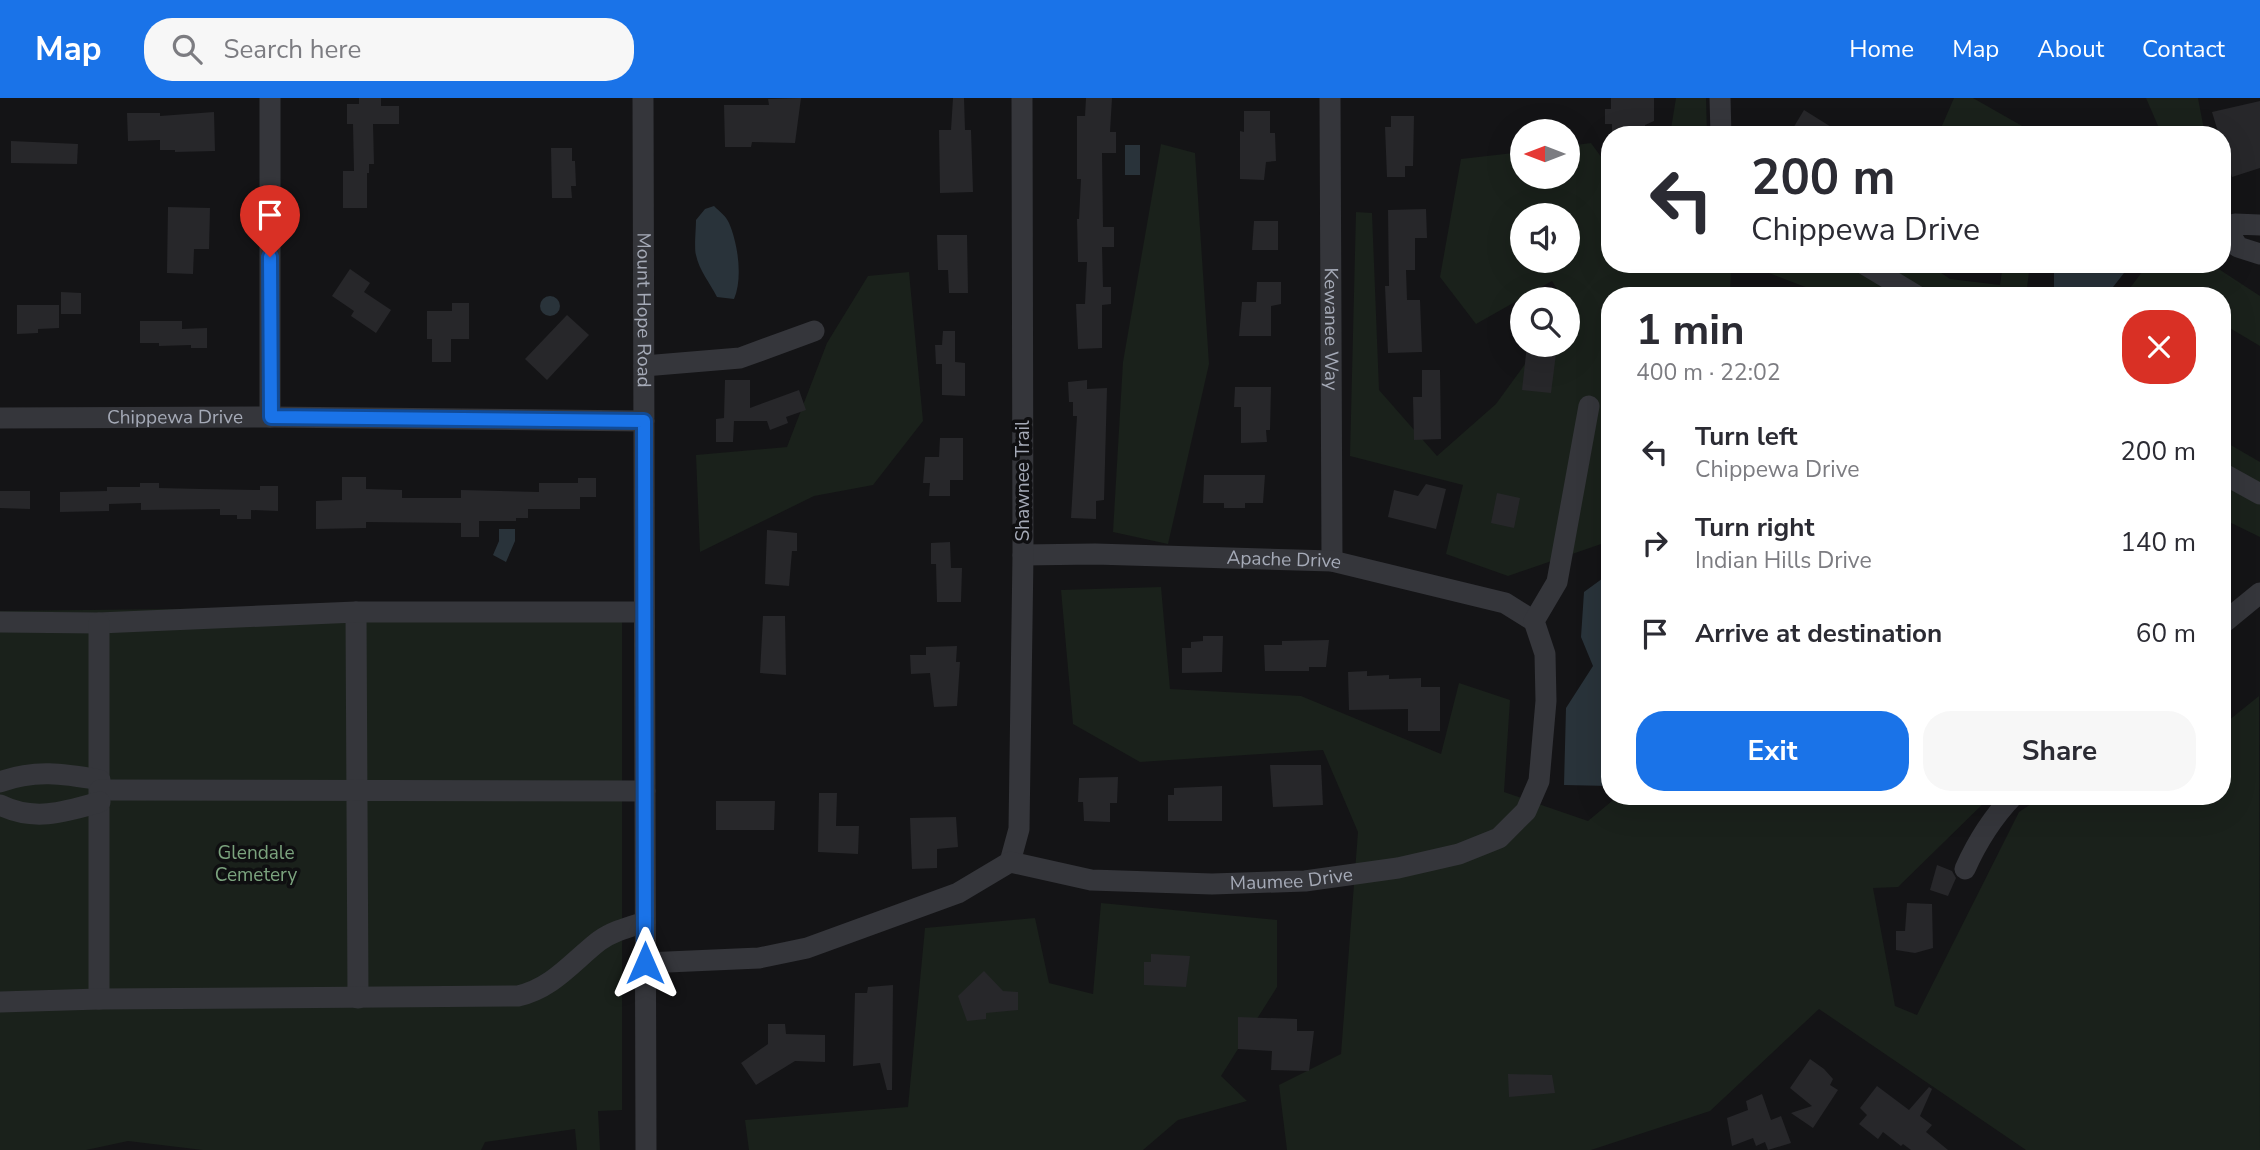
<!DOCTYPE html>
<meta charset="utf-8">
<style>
:root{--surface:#fff;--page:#f7f7f7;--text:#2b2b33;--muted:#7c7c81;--accent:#1a73e8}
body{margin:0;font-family:"Nunito Sans",sans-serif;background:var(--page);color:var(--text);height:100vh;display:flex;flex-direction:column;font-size:26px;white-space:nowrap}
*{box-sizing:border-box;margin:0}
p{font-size:23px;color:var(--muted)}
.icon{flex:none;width:38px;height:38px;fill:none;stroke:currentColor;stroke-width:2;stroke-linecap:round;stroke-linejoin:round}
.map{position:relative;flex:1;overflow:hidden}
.details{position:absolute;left:1601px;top:189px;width:630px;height:518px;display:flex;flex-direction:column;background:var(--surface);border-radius:28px;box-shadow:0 7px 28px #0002}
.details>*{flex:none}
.guide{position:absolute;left:1601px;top:28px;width:630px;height:147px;border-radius:28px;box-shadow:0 7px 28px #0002;background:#fff;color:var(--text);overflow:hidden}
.needle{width:46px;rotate:270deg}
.controls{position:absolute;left:1510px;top:21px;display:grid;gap:14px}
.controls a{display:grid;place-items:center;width:70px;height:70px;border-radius:50%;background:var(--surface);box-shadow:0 7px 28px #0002;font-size:35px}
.pin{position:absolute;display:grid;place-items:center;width:60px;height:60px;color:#fff;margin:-72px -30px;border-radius:50% 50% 50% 0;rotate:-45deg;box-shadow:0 0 7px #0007}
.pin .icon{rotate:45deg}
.me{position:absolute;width:77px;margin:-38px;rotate:0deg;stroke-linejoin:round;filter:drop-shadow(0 0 5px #0008)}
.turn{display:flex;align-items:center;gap:24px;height:147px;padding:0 35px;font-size:32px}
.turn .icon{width:91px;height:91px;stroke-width:2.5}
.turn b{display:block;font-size:49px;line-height:60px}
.round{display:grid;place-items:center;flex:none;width:74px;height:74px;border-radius:28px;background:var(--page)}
.headline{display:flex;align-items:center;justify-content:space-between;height:119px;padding:0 35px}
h1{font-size:42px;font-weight:700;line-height:52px}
.action{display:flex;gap:14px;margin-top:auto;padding:14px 35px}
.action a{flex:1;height:80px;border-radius:28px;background:var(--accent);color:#fff;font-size:28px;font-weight:700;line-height:80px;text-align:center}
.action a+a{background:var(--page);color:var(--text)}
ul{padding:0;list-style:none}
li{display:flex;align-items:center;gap:21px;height:91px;padding:0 35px}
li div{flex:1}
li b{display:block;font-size:26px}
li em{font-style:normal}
header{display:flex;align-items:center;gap:42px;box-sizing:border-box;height:98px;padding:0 35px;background:var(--accent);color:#fff}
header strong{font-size:33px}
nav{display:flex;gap:38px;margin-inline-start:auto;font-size:24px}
.search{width:490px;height:63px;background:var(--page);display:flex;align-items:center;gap:18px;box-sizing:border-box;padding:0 24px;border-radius:28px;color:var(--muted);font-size:26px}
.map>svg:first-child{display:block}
</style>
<header>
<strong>Map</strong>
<div class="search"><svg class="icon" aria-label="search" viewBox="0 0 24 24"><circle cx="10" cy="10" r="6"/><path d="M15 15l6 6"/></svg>Search here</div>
<nav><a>Home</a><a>Map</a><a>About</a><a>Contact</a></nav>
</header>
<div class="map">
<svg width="2260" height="1052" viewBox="0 0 2260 1052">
<rect width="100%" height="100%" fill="#141416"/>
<g fill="#1a211b" fill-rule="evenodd">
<path d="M1676,0H1706L1707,37H1670Z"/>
<path d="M1954,0H1973L2038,37H1938Z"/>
<path d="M2146,0H2198L2205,37H2162Z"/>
<path d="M1591,45L1610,71V166H1731L1730,198H1610V443L1508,478L1446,456L1463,387L1350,358L1356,114L1372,115L1379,292L1437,358L1496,306L1539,247H1568V201H1563L1552,183L1476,226L1440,179L1461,61L1522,54V79H1568V48ZM1522,117H1568V163H1522Z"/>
<path d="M1161,46L1195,55L1209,266L1168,446L1113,434L1123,264Z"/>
<path d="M1745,166H1928L1950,181L2000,187L2003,166H2030L2027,190L2036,198H1823L1821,195Z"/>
<path d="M2148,166H2211L2260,198V248L2223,226L2222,198H2124Z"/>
<path d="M909,174L923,323L873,387L814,398L700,454L696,357L787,349L827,245L868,178Z"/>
<path d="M2222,342L2260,364V439L2223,421Z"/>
<path d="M1161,489L1170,591L1301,598L1441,656L1459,585L1510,602L1504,694L1588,723L1618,698H1991L1898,789L1873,790L1895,908L1917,917L2019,714L2043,698H2222L2223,627L2259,598L2260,1052H2026L1819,911L1710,1013L1591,1052H1287L1279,987L1341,956L1358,734L1323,652L1140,664L1073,626L1061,492Z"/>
<path d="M622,506V1012L598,1013L600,1052H577L575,1031L485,1044L481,1052H203L128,1043L86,1052H0V513Z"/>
<path d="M1101,805L1277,822V889L1221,978L1247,1003L1178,1022L1143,1052H749L745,1022L908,1009L925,830L1035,820L1049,885L1093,896Z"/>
</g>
<g fill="#29333a">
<rect x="1125" y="47" width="15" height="30"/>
<path d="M714,108C719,113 726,118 729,125C738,146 743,180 734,201L717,199C710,185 699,172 696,157C694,151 696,131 696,122L705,111Z"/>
<path d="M2054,166H2131L2106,198H2054Z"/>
<circle cx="550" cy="208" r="10"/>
<path d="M499,431H515V443L506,464L493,457L499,443Z"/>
<path d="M1610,475V688L1564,687L1566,610L1593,568L1581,539L1584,494Z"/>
</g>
<g fill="#27272a">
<path d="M359,0H381V8H399V26H373L374,66H369V75H367V110H343V73H354L353,26H347V6H359Z"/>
<path d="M801,0L795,45L752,44L751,49H725L724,7H769L768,1Z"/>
<path d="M953,0H964L965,32H971L973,94L940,95L939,32H951Z"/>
<path d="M1086,0H1112L1110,34H1116V55H1102L1103,129H1114V149H1102L1103,189H1111V206L1102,207V250L1078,251L1076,206H1085L1087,164H1078L1077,121H1079L1081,81H1077V18H1085Z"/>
<path d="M1611,0H1654V23L1645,27V37H1612V26H1605V11H1611Z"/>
<path d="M2260,3V70L2232,79L2222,48V37H2219L2212,14Z"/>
<path d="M1804,12L1844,37H1789Z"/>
<path d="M1244,13H1270V35H1275L1276,63L1266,64L1264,82L1240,81V33L1244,34Z"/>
<path d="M214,14L215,53L175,54V52H160V42L128,43L127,15H160V18Z"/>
<path d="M1391,18H1414L1413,68H1405V79H1387L1385,29H1391Z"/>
<path d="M11,43L78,46L77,66L11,65Z"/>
<path d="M551,50H572V63H575L576,88H571L572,100H552Z"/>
<path d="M168,109L210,110L209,151H194L193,176L167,175Z"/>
<path d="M1426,111L1427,140H1415V172H1406L1407,202H1420L1422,254L1388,255L1385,188H1389L1388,112Z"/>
<path d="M1254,123H1278V152H1252Z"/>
<path d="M937,137H967L968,195H949L948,172H938Z"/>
<path d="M350,171L370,185L364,194L391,212L376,235L351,218L354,213L332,198Z"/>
<path d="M1257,184H1281V206L1271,208V238H1239L1242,204H1256Z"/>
<path d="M61,194L81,195V216H61Z"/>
<path d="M452,205H469V241H451V264H432V241H427V213H452Z"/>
<path d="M17,207H59V230L38,231V235L17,236Z"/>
<path d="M567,217L589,237L547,282L525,261Z"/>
<path d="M140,223H182V231L207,230V250H191V247L159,248V245H140Z"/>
<path d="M943,233H955V264L965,265V298L942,297V266H936L935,247H942Z"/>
<path d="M1527,247L1557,248L1551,295L1522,292Z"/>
<path d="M1422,272H1440L1441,341L1414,342L1413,299H1422Z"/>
<path d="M725,282H750V310L799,292L806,312L786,319L788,325L770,332L767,323H734L733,344H716V321L724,320Z"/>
<path d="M1087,282V291L1107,290L1104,402L1096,403V421L1071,420L1077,318H1073V304H1069L1068,284Z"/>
<path d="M1235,289H1271L1270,332H1266L1267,344L1241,345V309H1234Z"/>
<path d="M940,340H963V382H950V398H929L930,385H923L925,359H939Z"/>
<path d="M1204,377H1265L1263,405H1245V410H1224V405H1203Z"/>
<path d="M342,379H366V391L402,392V400H461V392L539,394V385H578V380H596V399H580V411H528V420H516V423H479V439H461V425L366,424V430L316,431V403L342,402Z"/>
<path d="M140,385H159V390L201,391L260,392V388H278V413L251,412V421H237V417H220V411L141,412V405L109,406V413L60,414V394L107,393V389H140Z"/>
<path d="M1426,386L1446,391L1436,431L1388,419L1394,392L1418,398Z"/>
<path d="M0,393H30V411L0,410Z"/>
<path d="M1497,395L1520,400L1514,430L1491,425Z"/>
<path d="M767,432L797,435V453H792L789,488L765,486Z"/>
<path d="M950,444L951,470H962L961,504H937L936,466H931V445Z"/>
<path d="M763,518H785L786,577L760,575Z"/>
<path d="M1203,538H1223L1222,574L1182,575V550H1191V544L1203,543Z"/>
<path d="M1329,542L1326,569H1309V573H1265L1264,547H1282V543Z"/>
<path d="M957,548L956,564H960L957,608L934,609L930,575L911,576L910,557H926V549Z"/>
<path d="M1367,573V578L1389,577V581L1421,580V589H1440V633H1408V611L1349,612L1348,574Z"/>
<path d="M1270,667H1321L1323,707L1273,709Z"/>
<path d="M1118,679L1117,705H1110V724L1084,723L1083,704H1078L1079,680Z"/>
<path d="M1222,688V723H1168V697H1174V690Z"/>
<path d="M819,695H837L836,728H859L858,756L818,754Z"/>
<path d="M716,703H775L774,732H716Z"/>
<path d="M956,719L958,749L937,751V770L912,771L910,720Z"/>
<path d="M1937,767L1952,773L1956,780L1948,798L1930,792Z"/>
<path d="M1907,805L1932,806L1933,850L1915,855L1896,852V833H1905Z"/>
<path d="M1151,856L1190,858L1186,889L1144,887V864H1151Z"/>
<path d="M984,873L1003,893L1018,894V912L986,915V921L967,923L958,898Z"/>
<path d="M893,887L892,992H887L880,965L853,968L855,895H867L868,889Z"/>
<path d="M1238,919L1297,921V933H1314L1309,973L1271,972L1272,953L1238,951Z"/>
<path d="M768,926H785L786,936L825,937V964L795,963L756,987L741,965L768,946Z"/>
<path d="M1810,961L1824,971L1833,981L1830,987L1838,992L1813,1030L1791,1015L1812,1008L1790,990Z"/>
<path d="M1508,976L1552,977L1555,995L1509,999Z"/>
<path d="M1877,988L1909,1012L1929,989L1932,991L1920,1018L1932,1027L1926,1034L1948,1052H1911L1903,1046L1901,1048L1883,1034L1878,1041L1859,1026L1867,1017L1860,1010Z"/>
<path d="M1762,996L1771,1022L1781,1018L1791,1045L1768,1052L1765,1044L1756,1048L1753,1040L1732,1048L1727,1020L1748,1012L1746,1003Z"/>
</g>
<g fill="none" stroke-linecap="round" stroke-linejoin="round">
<g stroke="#35363b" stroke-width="21">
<path d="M270,0V319"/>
<path id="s1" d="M643,0L646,1052"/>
<path id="s2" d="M1330,0L1332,463"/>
<path d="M1720,0L1721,37"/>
<path d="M2260,127L2235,126L2231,138L2238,149L2260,156"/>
<path d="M1864,166L1917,198"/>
<path d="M644,268L740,260L814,233"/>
<path id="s3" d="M0,320L270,319L644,323"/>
<path d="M2222,375L2260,396"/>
<path id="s4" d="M1023,457L1095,456L1332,463L1505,505L1534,523"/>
<path d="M356,514L358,900"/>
<path d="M0,524L99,525L356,514H644"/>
<path d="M99,525V901"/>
<path d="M2222,526L2260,495"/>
<path d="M0,684C35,671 64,676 100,682"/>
<path d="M100,692L645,693"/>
<path d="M0,707C34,724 65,714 100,704"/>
<path d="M1010,764L1019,731L1023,457L1022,0"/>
<path d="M1965,771C1977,744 1992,720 2013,698"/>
<path id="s5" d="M645,865L759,860L807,850L958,795L1010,764L1091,782L1212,786L1305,783L1398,770L1459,756L1499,740L1526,713L1539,683L1546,603L1545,556L1534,523L1557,484L1589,308"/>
<path d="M0,904L99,901L518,898C553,890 572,864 599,843C613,833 629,829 645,824"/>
</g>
</g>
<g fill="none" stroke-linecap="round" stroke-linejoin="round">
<defs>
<path id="route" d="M270,159L271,319L644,323L645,865"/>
</defs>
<use href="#route" stroke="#114b97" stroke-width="18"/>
<use href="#route" stroke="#1a73e8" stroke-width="12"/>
</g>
<g text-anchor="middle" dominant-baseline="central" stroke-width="7" stroke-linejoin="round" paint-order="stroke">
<g font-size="19" fill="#a5aab7" stroke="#0f0f11">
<text stroke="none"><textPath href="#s1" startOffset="212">Mount Hope Road</textPath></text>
<text stroke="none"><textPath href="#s2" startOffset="231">Kewanee Way</textPath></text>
<text stroke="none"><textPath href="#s3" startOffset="175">Chippewa Drive</textPath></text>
<text transform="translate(1023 383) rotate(-90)">Shawnee Trail</text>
<text stroke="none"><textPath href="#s4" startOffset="261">Apache Drive</textPath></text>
<text stroke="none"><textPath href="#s5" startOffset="668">Maumee Drive</textPath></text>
</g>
<g font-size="19" fill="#7ba37e" stroke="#0f0f11">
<text x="256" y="755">Glendale<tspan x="256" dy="22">Cemetery</tspan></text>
</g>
</g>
</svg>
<div class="controls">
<a><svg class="needle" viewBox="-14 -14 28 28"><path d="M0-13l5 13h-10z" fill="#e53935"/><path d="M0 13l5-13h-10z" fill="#7c7c81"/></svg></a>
<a><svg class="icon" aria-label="sound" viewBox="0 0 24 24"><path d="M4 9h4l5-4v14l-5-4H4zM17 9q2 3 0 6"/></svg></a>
<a><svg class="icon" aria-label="search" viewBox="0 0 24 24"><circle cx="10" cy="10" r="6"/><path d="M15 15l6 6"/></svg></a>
</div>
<div class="pin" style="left:270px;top:159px;background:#d93025"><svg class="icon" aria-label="arrive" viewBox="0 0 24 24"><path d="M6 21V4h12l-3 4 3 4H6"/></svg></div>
<svg class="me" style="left:645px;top:865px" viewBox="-20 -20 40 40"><path d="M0-17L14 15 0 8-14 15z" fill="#1a73e8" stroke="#fff" stroke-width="4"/></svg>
<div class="guide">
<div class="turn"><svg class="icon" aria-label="left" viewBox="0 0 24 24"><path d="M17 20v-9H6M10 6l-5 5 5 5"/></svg><div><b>200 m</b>Chippewa Drive</div></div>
</div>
<section class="details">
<div class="headline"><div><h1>1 min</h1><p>400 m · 22:02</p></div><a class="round" style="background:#d93025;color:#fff"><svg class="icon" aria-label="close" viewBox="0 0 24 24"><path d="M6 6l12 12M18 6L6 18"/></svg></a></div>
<ul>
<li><svg class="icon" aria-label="left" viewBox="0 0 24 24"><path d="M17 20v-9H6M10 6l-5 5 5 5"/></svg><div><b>Turn left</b><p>Chippewa Drive</p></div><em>200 m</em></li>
<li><svg class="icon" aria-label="right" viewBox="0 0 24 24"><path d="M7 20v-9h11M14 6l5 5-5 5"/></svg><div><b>Turn right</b><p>Indian Hills Drive</p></div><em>140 m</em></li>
<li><svg class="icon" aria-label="arrive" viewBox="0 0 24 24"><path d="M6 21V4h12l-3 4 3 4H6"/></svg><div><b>Arrive at destination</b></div><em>60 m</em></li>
</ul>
<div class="action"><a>Exit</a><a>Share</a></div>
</section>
</div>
